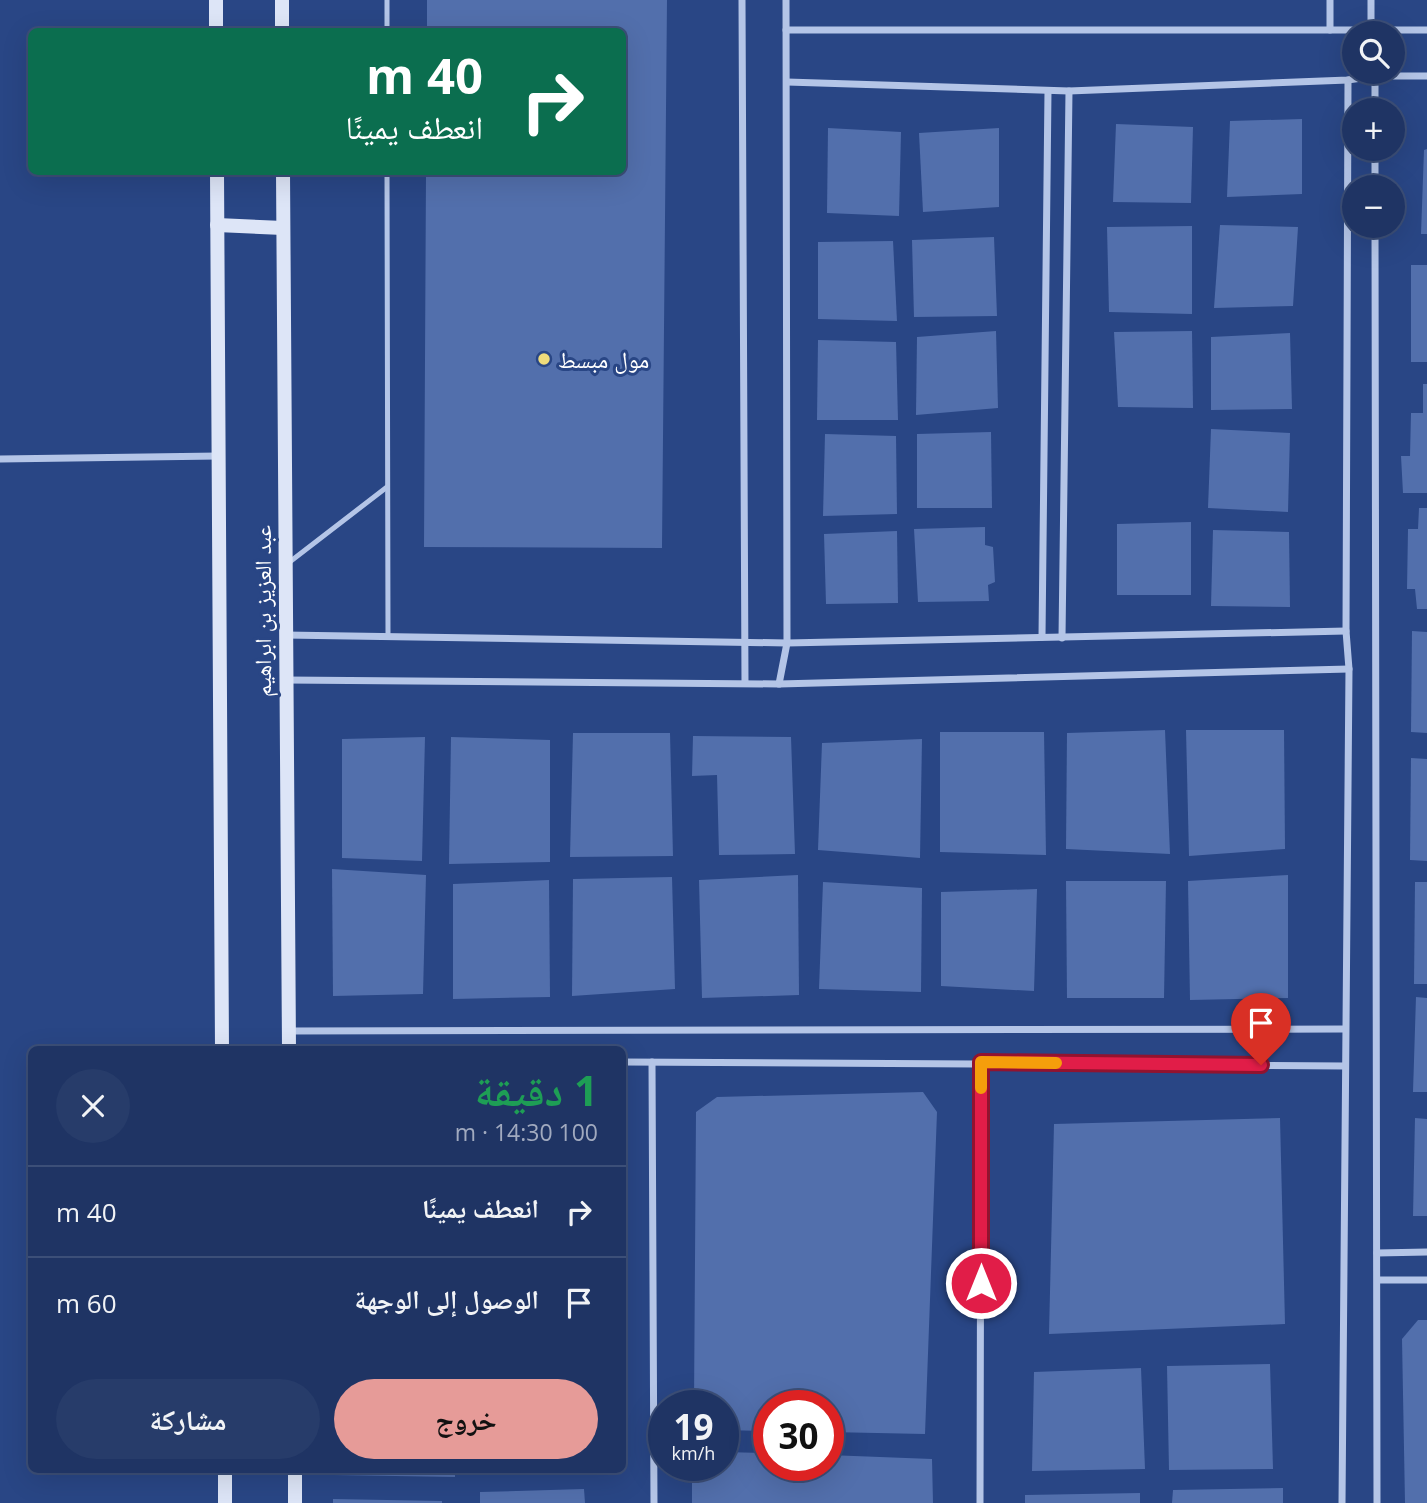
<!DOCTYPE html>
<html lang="ar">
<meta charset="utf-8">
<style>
:root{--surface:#1f3464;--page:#273c6a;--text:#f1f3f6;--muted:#a1aabf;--line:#3c4f78;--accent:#e69b98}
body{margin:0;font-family:"Open Sans","Noto Naskh Arabic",sans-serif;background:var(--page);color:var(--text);direction:rtl;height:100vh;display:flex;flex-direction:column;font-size:26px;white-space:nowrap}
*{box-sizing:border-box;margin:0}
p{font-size:23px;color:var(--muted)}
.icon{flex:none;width:38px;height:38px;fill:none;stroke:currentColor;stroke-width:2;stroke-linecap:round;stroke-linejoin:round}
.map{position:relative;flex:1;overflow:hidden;direction:ltr}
.drawer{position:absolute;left:28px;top:1046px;width:598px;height:427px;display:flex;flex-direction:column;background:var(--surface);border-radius:10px;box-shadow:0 7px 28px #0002,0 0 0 2px var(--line);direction:rtl}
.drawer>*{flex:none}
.banner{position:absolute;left:28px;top:28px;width:598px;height:147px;border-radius:10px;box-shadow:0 7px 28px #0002,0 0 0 2px var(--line);direction:rtl;background:#0b6e4f;color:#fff;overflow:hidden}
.buttons{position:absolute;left:1342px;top:21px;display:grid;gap:14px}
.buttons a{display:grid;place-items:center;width:63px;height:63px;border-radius:50%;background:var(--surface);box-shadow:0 7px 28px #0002,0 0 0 2px var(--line);font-size:35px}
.speed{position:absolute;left:648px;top:1390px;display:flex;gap:14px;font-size:35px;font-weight:700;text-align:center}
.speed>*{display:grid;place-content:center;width:91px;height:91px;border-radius:50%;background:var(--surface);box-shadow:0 7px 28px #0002,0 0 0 2px var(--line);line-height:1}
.speed small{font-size:18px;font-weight:400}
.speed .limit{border:10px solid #d22;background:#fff;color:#111}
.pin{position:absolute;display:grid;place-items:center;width:60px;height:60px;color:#fff;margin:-72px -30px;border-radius:50% 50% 50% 0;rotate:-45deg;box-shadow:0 0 7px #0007}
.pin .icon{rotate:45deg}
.me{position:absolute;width:77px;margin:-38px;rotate:0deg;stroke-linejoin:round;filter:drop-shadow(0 0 5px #0008)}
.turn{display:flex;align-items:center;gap:24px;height:147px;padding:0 28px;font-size:32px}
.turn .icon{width:91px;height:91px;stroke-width:2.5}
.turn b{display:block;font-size:49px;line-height:60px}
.round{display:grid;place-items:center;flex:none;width:74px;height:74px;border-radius:37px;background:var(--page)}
.overview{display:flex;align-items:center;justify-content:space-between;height:119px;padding:0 28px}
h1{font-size:42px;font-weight:700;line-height:52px;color:#1e9e55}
.cta{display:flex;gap:14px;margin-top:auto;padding:14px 28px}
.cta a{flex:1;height:80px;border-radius:42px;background:var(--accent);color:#111;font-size:28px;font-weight:700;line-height:80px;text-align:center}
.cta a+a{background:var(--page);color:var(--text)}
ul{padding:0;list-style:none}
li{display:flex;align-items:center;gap:21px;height:91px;padding:0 28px;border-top:2px solid var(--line)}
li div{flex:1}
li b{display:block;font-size:26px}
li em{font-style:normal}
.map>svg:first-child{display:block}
</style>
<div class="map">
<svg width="1427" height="1503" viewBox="0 0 1427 1503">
<rect width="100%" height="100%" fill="#294685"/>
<g fill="#526fac">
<path d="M427,0H667L662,548L424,547L426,172H623V32H427Z"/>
<path d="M1302,119V194L1227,197L1230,121Z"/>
<path d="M1116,124L1193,127L1191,203L1113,202Z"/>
<path d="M828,128L901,132L899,216L827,213Z"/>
<path d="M999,128V207L923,212L919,133Z"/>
<path d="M1427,149V234H1421L1424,150Z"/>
<path d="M1220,225L1298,227L1293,306L1214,308Z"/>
<path d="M1192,226V314L1109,312L1107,227Z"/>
<path d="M994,237L997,316L914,317L912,240Z"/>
<path d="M893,241L897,321L818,319V242Z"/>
<rect x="1411" y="265" width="16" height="97"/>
<path d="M996,331L998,408L916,415L917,337Z"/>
<path d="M1192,331L1193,408L1118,407L1114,332Z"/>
<path d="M1290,333L1292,409L1211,410V337Z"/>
<path d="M818,340L896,342L898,420H817Z"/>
<path d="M1423,384H1427V493H1403L1401,456H1410L1411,413H1423Z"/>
<path d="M1211,429L1290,433L1288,512L1208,508Z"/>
<path d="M991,432L992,508H917V434Z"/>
<path d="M825,434L896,436L897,514L823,516Z"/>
<path d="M1419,508H1427V609H1417L1415,589H1407L1408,529H1418Z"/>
<path d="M1191,522V595H1117V524Z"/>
<path d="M985,527V545L993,547L995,582L988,585L989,601L918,602L914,529Z"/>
<path d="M1213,530L1289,532L1290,607L1211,606Z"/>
<path d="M897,531L898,603L826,604L824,534Z"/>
<path d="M1412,631L1427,632V733L1411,732Z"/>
<path d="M1165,730L1170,854L1066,849L1067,733Z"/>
<path d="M1186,730H1284L1285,849L1189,856Z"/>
<path d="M940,732H1044L1046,855L940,852Z"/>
<path d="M573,733H670L673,856L570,857Z"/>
<path d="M693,736L791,737L795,854L719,855L717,775L692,776Z"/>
<path d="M425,737L422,861L342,858V739Z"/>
<path d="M451,737L550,740V862L449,864Z"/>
<path d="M922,739L920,858L818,850L822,743Z"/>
<path d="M1411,758L1427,759V861L1410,860Z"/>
<path d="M332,869L426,875L423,994L333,996Z"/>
<path d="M798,875L799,995L702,998L699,880Z"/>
<path d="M1288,875V998L1190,1000L1188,881Z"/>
<path d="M672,877L675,989L572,996L573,879Z"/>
<path d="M549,880L550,997L453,999V884Z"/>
<path d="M1066,881H1166L1164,998H1067Z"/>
<path d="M823,882L922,888L921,992L819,989Z"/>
<path d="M1415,882H1427V984H1414Z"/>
<path d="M1037,889L1034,991L941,986V892Z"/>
<path d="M1416,997L1427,998V1092H1413Z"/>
<path d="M923,1092L937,1112L925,1434L828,1432V1405H768V1431L723,1430V1405H694L696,1112L717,1097Z"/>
<path d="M1280,1118L1285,1324L1049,1334L1054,1124Z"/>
<path d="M1415,1118L1427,1119V1216H1413Z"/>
<path d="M1418,1320H1427V1503H1405L1402,1339Z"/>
<path d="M1270,1364L1273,1469L1169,1470L1167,1366Z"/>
<path d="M1141,1368L1145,1469L1032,1471L1034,1372Z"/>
<path d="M723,1452L768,1453V1465H828V1455L932,1459L933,1503H692V1465H723Z"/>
<path d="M334,1470H455V1477L334,1475Z"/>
<path d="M485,1470H585L586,1473L485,1474Z"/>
<path d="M1283,1488V1503H1172L1173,1490Z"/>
<path d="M584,1489L585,1503H480V1492Z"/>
<path d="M1140,1493V1503H1025V1495Z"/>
<path d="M333,1499L442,1501V1503H333Z"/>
</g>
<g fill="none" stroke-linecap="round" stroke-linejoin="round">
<g stroke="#b4c5e7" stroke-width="5">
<path d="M387,0V32"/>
<path d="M387,172L388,637"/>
<path d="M287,564L387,487"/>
</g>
<g stroke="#b4c5e7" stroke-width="7">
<path d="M742,0L745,683"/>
<path d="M1330,0V30"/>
<path d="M1371,0V30"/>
<path d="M786,30H1427"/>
<path d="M1375,76V110"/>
<path d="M787,82L1069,91L1348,80L1375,76H1427"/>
<path d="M1375,149V187"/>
<path d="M1375,226L1377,1503"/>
<path d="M0,459L218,456"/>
<path d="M285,635L787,643L1346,631"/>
<path d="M1042,637L1048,91"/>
<path d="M1062,638L1069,91"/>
<path d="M285,680L779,684L1349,669"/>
<path d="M779,684L787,643L786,0"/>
<path d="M289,1031L1345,1029"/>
<path d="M623,1062L1345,1066"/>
<path d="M652,1062L654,1503"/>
<path d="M1377,1253L1427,1252"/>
<path d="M1378,1280H1427"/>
<path d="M980,1503L981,1062"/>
<path d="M1342,1503L1349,669L1346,631L1348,80"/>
</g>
<g stroke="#dde5f7" stroke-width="14">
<path d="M216,0V32"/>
<path d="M282,0V32"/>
<path d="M217,172L222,1050"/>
<path d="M283,172L289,1050"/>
<path d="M217,225L283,228"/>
<path d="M225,1470V1503"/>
<path d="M295,1470V1503"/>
</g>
</g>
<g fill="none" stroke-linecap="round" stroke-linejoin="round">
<defs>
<path id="route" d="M981,1283V1062L1261,1065"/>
</defs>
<use href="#route" stroke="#92132f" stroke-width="18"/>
<use href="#route" stroke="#e11d48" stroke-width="12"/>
<path stroke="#f59e0b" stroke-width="12" d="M981,1088V1062L1056,1063"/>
</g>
<circle fill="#eedb7b" stroke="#294685" stroke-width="2.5" cx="544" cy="359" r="7"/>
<g text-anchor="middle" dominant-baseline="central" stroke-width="6" stroke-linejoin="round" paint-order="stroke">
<g font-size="23" fill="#fff" stroke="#294685" text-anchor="start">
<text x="558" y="359">مول مبسط</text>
</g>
<g font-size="23" fill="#fff" stroke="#294685">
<text transform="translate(262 611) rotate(-90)">عبد العزيز بن ابراهيم</text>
</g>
</g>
</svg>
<div class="buttons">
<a><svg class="icon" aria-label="search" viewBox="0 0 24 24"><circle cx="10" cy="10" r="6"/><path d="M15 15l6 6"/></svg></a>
<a>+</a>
<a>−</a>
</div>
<div class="speed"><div>19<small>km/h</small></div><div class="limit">30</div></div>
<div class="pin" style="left:1261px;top:1065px;background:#d93025"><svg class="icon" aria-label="arrive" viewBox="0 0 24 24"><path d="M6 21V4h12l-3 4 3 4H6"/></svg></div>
<svg class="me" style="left:981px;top:1283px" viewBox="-20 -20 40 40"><circle r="17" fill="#e11d48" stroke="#fff" stroke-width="3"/><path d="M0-11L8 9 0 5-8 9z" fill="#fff"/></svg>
<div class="banner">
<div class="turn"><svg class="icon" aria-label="right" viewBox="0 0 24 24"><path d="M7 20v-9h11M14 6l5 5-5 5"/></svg><div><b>40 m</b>انعطف يمينًا</div></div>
</div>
<section class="drawer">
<div class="overview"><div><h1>1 دقيقة</h1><p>100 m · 14:30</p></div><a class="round"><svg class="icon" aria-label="close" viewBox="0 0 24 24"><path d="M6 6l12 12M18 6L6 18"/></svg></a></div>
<ul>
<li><svg class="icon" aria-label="right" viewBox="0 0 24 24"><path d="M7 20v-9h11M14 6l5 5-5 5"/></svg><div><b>انعطف يمينًا</b></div><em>40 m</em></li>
<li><svg class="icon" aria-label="arrive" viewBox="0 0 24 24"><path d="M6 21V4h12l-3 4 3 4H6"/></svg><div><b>الوصول إلى الوجهة</b></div><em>60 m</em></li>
</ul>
<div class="cta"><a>خروج</a><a>مشاركة</a></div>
</section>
</div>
